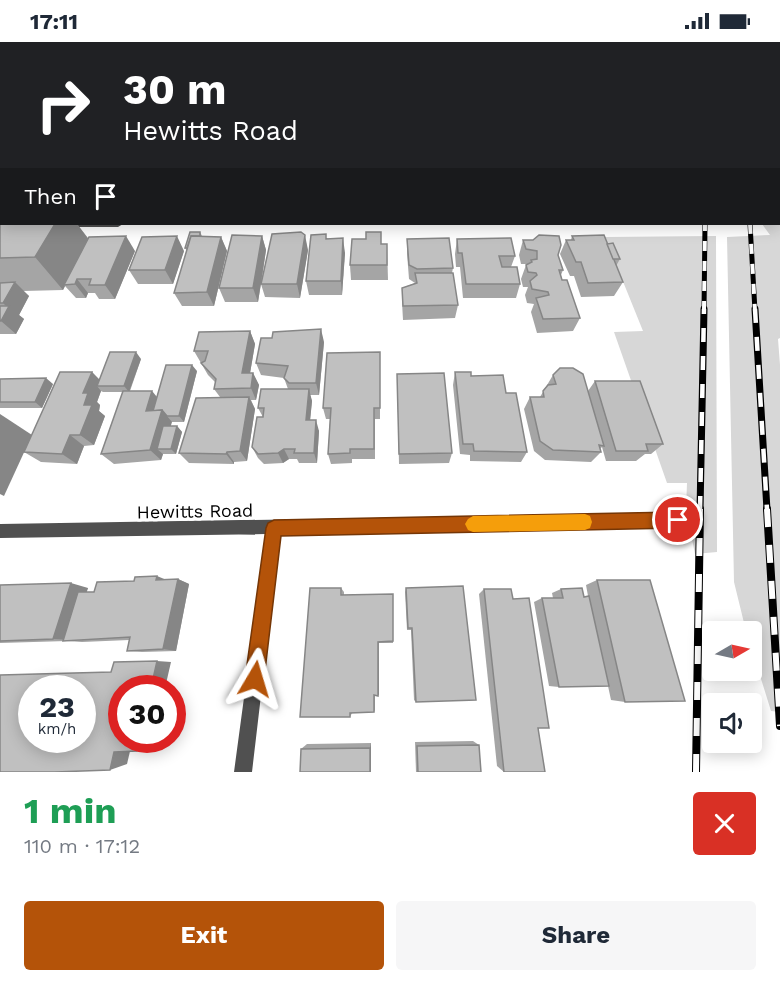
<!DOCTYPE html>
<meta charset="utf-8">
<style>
:root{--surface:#fff;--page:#f6f6f7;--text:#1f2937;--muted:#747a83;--accent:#b45309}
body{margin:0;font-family:"Work Sans",sans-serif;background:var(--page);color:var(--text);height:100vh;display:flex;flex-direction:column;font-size:22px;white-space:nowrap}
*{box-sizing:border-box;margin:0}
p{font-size:20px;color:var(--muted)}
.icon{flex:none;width:33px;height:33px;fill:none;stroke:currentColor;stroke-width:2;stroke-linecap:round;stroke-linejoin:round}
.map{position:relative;height:730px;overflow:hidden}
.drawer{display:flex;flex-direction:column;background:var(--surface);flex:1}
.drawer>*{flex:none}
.guide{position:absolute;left:0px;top:0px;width:780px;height:183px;box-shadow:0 3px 15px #0003;background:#202124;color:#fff;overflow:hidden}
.needle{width:39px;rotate:81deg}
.buttons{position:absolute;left:702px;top:579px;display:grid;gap:12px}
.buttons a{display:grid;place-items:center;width:60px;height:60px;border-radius:6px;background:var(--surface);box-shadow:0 3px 15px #0003;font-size:30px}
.speed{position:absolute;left:18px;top:633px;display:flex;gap:12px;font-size:30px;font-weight:700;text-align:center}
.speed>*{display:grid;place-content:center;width:78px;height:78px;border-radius:50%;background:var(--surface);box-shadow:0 3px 15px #0003;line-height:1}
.speed small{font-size:15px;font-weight:400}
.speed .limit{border:9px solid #d22;background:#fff;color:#111}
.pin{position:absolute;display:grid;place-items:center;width:51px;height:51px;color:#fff;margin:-26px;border:3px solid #fff;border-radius:50%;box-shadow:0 2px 6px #0007}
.me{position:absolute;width:66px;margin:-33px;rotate:7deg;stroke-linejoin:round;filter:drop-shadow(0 0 4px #0008)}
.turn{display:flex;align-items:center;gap:21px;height:126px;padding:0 24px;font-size:27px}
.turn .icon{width:78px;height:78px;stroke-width:2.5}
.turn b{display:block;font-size:42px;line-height:51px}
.then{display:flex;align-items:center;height:57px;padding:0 24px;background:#0003;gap:12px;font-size:22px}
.round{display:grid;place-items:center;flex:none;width:63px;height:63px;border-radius:6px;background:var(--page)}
.overview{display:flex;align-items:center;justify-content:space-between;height:102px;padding:0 24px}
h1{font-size:36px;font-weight:700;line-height:45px;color:#1e9e55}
.primary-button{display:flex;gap:12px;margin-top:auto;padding:12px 24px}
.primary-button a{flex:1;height:69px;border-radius:6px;background:var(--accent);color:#fff;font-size:24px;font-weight:700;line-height:69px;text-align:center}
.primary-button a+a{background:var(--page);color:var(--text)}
.status{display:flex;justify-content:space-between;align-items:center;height:42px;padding:0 30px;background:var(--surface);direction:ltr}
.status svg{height:16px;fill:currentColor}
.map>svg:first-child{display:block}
</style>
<div class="status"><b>17:11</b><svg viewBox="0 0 49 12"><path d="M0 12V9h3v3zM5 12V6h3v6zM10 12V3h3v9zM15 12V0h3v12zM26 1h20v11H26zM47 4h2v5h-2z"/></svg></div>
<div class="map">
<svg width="780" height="730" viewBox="0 0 780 730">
<rect width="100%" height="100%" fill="#fff"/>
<g fill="#d7d7d7">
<path d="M779,177L780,179V296L778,297L780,323V670L771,669L752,608V590L746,589L734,540L727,195L770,193L762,182H778Z"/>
<path d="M716,194L717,510L695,512L686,467L687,441H667L614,290L643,289L605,195Z"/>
</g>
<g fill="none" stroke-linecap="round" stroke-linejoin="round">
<g fill="#505050" fill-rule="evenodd">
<path d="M548,0H554L555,2H549Z"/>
<rect x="0" y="40" width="2" height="4"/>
<path d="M58,182H123L118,185H63Z"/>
<path d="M678,471L683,473L685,478L683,483L678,485L280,491L252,730H234L266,492L0,496V482Z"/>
</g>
<defs>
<g id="rail-far2">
<path d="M750,182L755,269"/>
<path d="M704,269L705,182"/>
</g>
<g id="rail-far1">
<path d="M755,267L767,468"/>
<path d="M700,468L704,267"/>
</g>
<g id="rail">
<path d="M767,467L780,684"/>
<path d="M696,730L700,467"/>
</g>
</defs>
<use href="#rail-far2" stroke="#000" stroke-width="5"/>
<use href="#rail-far1" stroke="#000" stroke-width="7"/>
<use href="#rail" stroke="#000" stroke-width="8"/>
<use href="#rail-far2" stroke="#fff" stroke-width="4" stroke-dasharray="10" stroke-linecap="butt"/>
<use href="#rail-far1" stroke="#fff" stroke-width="4.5" stroke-dasharray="14" stroke-linecap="butt"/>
<use href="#rail" stroke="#fff" stroke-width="6" stroke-dasharray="18" stroke-linecap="butt"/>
</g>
<g fill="#a5a5a5">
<path d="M97,0H217V2H98Z"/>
<rect x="329" y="0" width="128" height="2"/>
<path d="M466,0H544L543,2H466Z"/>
<path d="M585,0H656L655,2H586Z"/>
<path d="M780,24V66H778V27Z"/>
<path d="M2,112V141L0,139V114Z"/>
<path d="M0,164L2,182H77L88,196L135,209L115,257H99L95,251H88L86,256H76L65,244L63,248L23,249L29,254L19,273L24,277L16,292H0Z"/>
<path d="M200,190L202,194L221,195L227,209L214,264H182L174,251L187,209L185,206Z"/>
<path d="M262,194L266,208L262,237L308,208L300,256L265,255L261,242L258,260H225L219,246Z"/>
<path d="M572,194L607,202L620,217L616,224L623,240L614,254L581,255L574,234H570L560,212L566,198H571Z"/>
<path d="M327,196L345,211L342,253H309L306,239Z"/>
<path d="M407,197L453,226L452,231L458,263L455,276L403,278L402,260V246L415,241L409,237L407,211Z"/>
<path d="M457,197L515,214L511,225L520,242L516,256H463L460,225H456L455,212Z"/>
<path d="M523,198L558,213L563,228L561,233L562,238L580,276L573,289L537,291L531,270L534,262L527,261L525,253L528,245H523L521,237L526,223L527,222H521L519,213Z"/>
<path d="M387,202L388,238H351L350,223Z"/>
<path d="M184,209L173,242H138L129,228Z"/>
<path d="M250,289L255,302L250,331H253L259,343L256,358H251L255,367L247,419L234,420V422L189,421L179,411L220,355L214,347L216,341L208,333L194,309Z"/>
<path d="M324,300L319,353H310L312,359L310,378L319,389L317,421H299L297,417H289L283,421L264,422L258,416L252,405L263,375L258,366L288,347L284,336L261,333L256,321Z"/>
<path d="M380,310V377H375V417H352V421L331,422L328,412L330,377H326L323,366Z"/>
<path d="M141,317L130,349L157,355L197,329L184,380H171L170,384H177L182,390L176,412H163L161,418L114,422L101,412L123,350H103L101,349L97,360L100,363L99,369L105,374L94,403L84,404L77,422L41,420L24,410L92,330L99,338Z"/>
<path d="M455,330L471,334L506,351L527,410L521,420L470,419V413L460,412L453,343Z"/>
<path d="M397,332L452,411L449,421L399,422Z"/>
<path d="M553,333L588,349L595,339L663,402L651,412H645L636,419H606L602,405L600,407L601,410L591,420L545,418L534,409L524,367L530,355H540Z"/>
<path d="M0,337L53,342L42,366H0Z"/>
<path d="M178,537L189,542L176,609L142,610L127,609L129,598L82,600L67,599L0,601V543L88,546L86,550H94L166,538Z"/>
<path d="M597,538L625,660L611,658L608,644L559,645L549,644L534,560L542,556H553L552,551L561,547L584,555L588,554L586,543Z"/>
<path d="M463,544L416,660L414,658L411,588H407L405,550L406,546Z"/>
<path d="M341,546L344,550V553L393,552V601H379V652L378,654L375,653V668L374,670L352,671L350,675Z"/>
<path d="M484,547L538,686L545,730H504L497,724L479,552Z"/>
<path d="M473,699L479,703L481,730H416L415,700Z"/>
<path d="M371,701V730L301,707L307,702Z"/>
</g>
<g fill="#868686">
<rect x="196" y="0" width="21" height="2"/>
<path d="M55,182H77L89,198L64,243L65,244L63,248L35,215Z"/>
<path d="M305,193L308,208L300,256L297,242Z"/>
<path d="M126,194L135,209L115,257L105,243Z"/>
<path d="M177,194L184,209L173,242L165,228Z"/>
<path d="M262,194L266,208L258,260L253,246Z"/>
<path d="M221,195L227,209L214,264L207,250Z"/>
<path d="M343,196L345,211L342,253L341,239Z"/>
<path d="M77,237L88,251L86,256L75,242Z"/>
<path d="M15,240L29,254L19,273L24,277L16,292L1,279L8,266L3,261Z"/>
<path d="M321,287L324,300L319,353L316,341Z"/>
<path d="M250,289L255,302L248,343L242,331Z"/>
<path d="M136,310L141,317L129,350L124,344Z"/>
<path d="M192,323L197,329L184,380L179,374Z"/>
<path d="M92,330L104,342L97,344L101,349L97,360L100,363L99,369L105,374L94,403L80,393L84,363L83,351Z"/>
<path d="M253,331L259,343L256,358L251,346Z"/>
<path d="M46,336L53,342L42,366L35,360Z"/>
<path d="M309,347L312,359L309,389L306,378Z"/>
<path d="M152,349L162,361L158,374L146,369Z"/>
<path d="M249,355L255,367L247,419L240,409Z"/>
<path d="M162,368L172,380L164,407H157L163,412L161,418L150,408Z"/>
<path d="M0,372L32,393L4,454L0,452Z"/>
<path d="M316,378L319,389L317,421L314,411Z"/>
<path d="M177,384L182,390L176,412L171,407Z"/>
<path d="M70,393L84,404L77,422L62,412Z"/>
<path d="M284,407L289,417L283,421L278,411Z"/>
<path d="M227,410L234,420V422L226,412Z"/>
<path d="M157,534L169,539L156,538Z"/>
<path d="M178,537L189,542L176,609L163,607Z"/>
<path d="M71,541L88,546L72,598L53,597Z"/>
<path d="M378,600L379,652L378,654Z"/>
<path d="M157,619L171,620L165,646H151Z"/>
<path d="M140,698H154L153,704L137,709Z"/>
<path d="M371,701V730H370V706Z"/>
<path d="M131,705L127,722L110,728L114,710Z"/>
</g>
<g fill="#c0c0c0" stroke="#868686" stroke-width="1.5" fill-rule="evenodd">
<path d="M219,0H248L247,2H218Z"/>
<rect x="251" y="0" width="33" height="2"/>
<rect x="297" y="0" width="23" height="2"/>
<path d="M778,39H780V51L778,50Z"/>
<path d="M2,112V126H0V114Z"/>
<path d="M0,164H2V182H55L35,215L0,216Z"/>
<path d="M190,190H200V194H191L187,206H185Z"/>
<path d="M301,190L305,193L297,242H261L272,192Z"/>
<path d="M366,190H381V202H387V223H350L352,197H366Z"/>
<path d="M326,192V197L343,196L341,239H306L311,193Z"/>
<path d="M232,193L262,194L253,246H219Z"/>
<path d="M539,193L559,194L561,203L558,213L563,228H559L562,238H567L580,276L543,277L536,256L549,253L548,250L532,247L530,239L537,233L536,231L528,230L526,223L532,220L531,218L537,217V209L526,207L523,198H533Z"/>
<path d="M604,193L623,240L588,241L581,220H576L566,198H574L572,194Z"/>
<path d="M126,194L105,243H89L91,237H77L75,242L64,243L89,195Z"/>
<path d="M177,194L165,228H129L142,195Z"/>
<path d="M191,194L221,195L207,250L174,251Z"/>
<path d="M449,196L453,226L417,227L409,223L407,197Z"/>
<path d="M511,196L515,214H499L502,225H517L520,242H466L462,211H458L457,197Z"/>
<path d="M613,201L620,217H613L607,202Z"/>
<path d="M415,231H453L458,263L403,264L402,246L417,241Z"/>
<path d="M15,240L3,261H0V241Z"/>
<path d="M0,264H9L1,279H0Z"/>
<path d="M321,287L316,341H289L284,336L288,324L256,321L261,296H272L273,290Z"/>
<path d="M250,289L242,331H253L251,346L214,347L216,337L201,321L205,319L208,309H194L199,290Z"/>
<path d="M110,310H136L124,344H97Z"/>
<path d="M380,310V366H374V407H350V411L328,412L331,366H323L327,311Z"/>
<path d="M166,323H192L179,374H167L162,368L153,369Z"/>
<path d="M560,326H573L583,332L604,404L599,403L601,410L553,408L540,399L530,355H544L543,349L548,343L556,342L553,333Z"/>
<path d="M60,330H92L83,351H88L84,363H92L80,393H70L62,412L24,410Z"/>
<path d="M455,330H471V334L503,333L506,351H516L527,410L474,409L473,402H463Z"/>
<path d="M444,331L452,411L399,412L397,332Z"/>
<path d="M46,336L35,360H0V337Z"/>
<path d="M595,339H640L663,402H646L648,409H616Z"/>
<path d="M261,347H309L306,378H316L314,411H294L295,407H284L278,411L258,412L252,405L257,375H263L264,366H258Z"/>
<path d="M123,349H152L146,369L162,368L150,408L101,412Z"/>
<path d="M249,355L240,409L227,410L226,412L179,411L196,356Z"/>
<path d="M163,384H177L171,407H157Z"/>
<path d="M157,534L156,538L178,537L163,607L127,609L130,595L63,599L78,550H94L97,540L134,539L135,535Z"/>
<path d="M597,538H650L685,659L625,660Z"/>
<path d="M71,541L53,597L0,599V543Z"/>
<path d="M463,544L476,658L416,660L412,586H408L406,546Z"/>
<path d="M310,546H341V553L393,552V599L378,600V654L374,653V670L350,671V675H300Z"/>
<path d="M582,546L584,555L589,554L609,644L559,645L542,556H563L561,547Z"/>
<path d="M484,547H511L513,557L529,556L549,686H538L545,730H504Z"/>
<path d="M157,619L151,646H122V698H140L137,709L114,710L110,728L55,730H0V633L111,630L114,620ZM32,646H82V698H32Z"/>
<path d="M479,703L481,730H418L417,704Z"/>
<path d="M370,706V730H300L301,707Z"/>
</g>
<path fill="#b45309" stroke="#753606" stroke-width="1.5" d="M678,470L684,473L686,478L684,484L678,486L281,494L264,637L261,644L255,647L248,644L245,637L266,486L268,481L274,478Z"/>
<path fill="#f59e0b" d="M585,472L590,474L592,480L590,486L585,488L473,490L468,488L465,482L468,477L473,474Z"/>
<g text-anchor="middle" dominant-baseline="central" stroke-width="6" stroke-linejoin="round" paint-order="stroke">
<g font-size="18" fill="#000" stroke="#fff">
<text transform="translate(195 469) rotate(-1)">Hewitts Road</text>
</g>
</g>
</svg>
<div class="buttons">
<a><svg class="needle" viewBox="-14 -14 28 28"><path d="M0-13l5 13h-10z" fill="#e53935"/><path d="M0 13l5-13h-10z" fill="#747a83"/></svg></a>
<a><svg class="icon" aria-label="sound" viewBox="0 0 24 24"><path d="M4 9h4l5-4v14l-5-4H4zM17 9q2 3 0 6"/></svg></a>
</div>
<div class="speed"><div>23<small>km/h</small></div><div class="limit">30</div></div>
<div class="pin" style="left:678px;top:478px;background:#d93025"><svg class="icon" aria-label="arrive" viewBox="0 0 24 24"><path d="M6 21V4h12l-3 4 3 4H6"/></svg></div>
<svg class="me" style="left:255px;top:637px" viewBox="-20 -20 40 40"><path d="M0-17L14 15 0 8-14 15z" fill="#b45309" stroke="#fff" stroke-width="4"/></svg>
<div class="guide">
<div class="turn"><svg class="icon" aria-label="right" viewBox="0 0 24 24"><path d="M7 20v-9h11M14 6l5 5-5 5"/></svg><div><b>30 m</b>Hewitts Road</div></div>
<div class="then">Then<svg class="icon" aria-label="arrive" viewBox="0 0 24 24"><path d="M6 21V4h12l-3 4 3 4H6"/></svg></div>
</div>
</div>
<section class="drawer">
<div class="overview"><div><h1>1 min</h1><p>110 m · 17:12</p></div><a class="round" style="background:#d93025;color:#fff"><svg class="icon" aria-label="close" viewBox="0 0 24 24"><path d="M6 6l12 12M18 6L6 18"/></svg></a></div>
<div class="primary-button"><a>Exit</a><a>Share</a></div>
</section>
